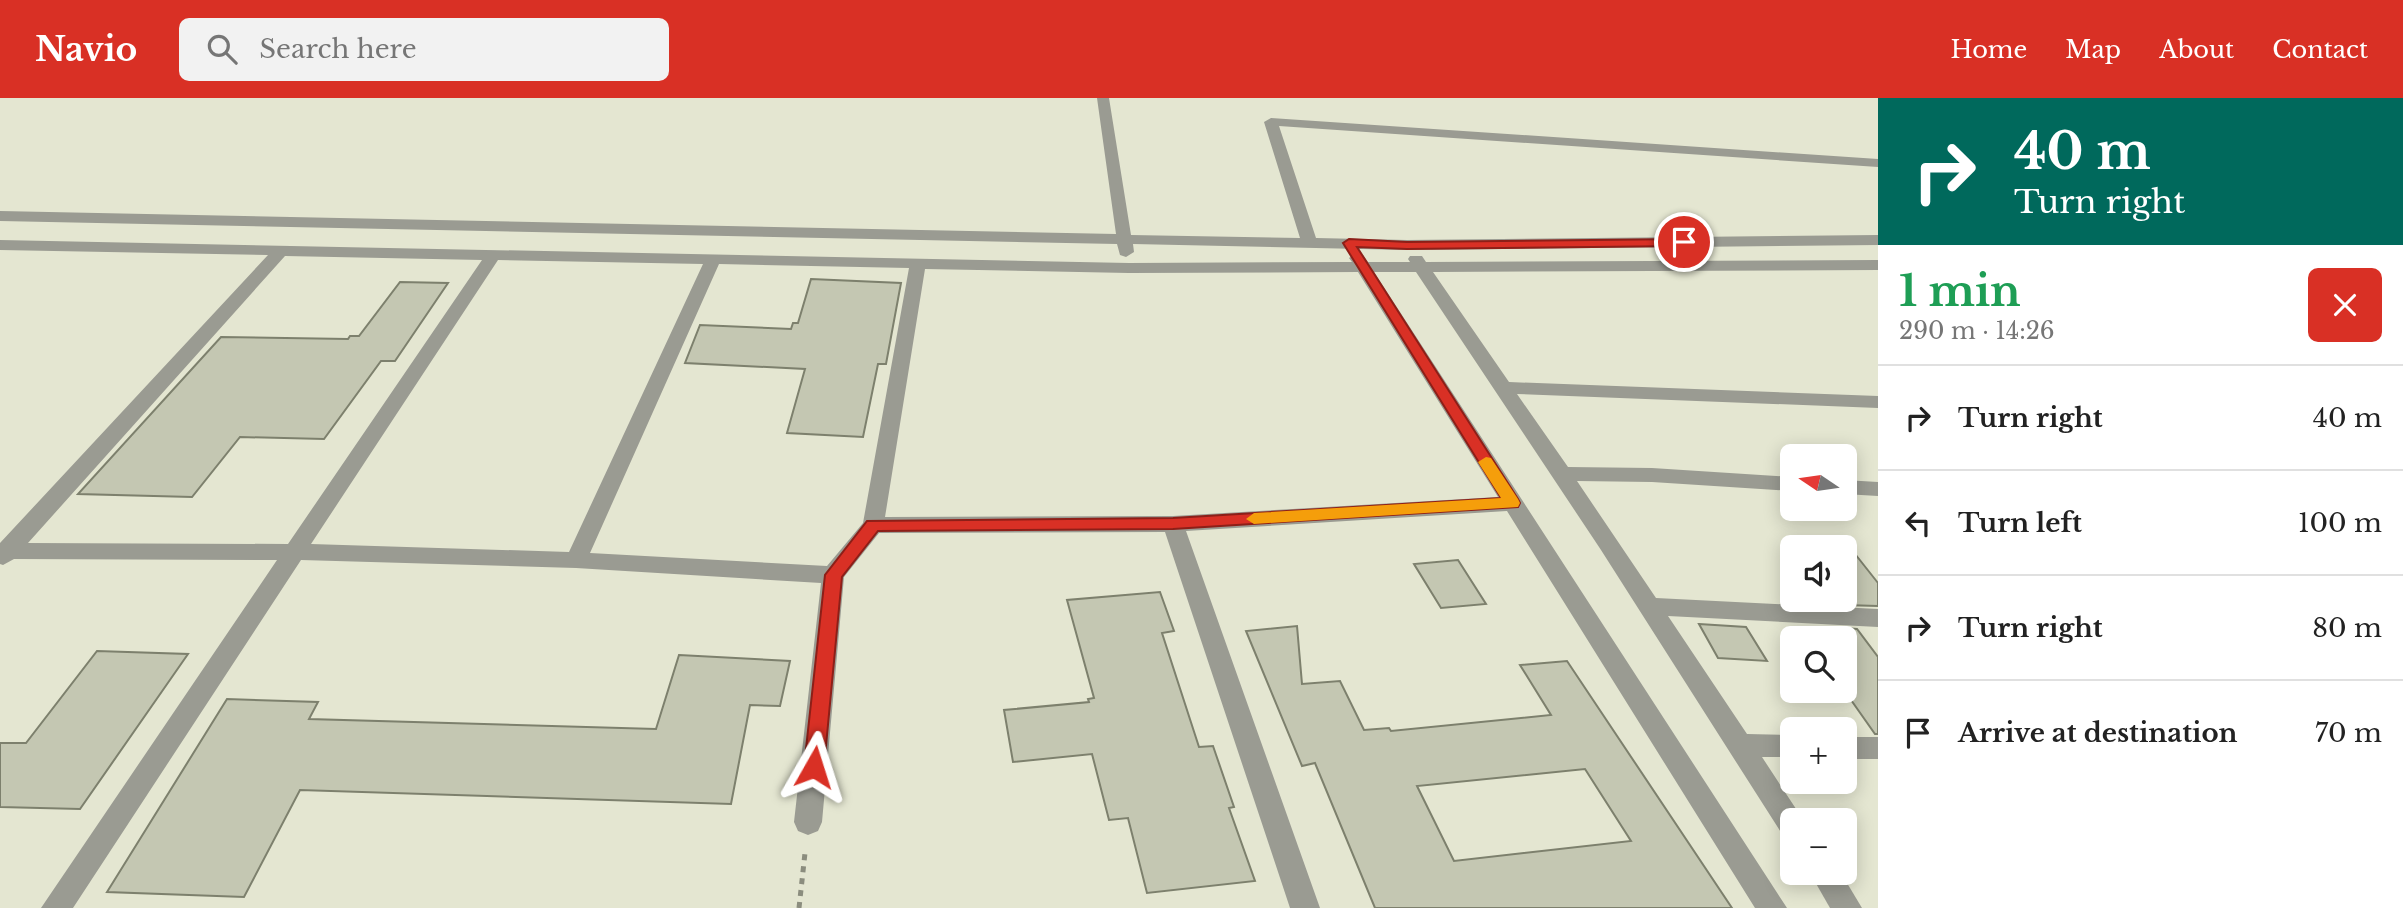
<!DOCTYPE html>
<meta charset="utf-8">
<style>
:root{--surface:#fff;--page:#f2f2f2;--text:#222;--muted:#767676;--line:#e0e0e0;--accent:#d93025}
body{margin:0;font-family:"Libre Baskerville",serif;background:var(--page);color:var(--text);height:100vh;display:flex;flex-direction:column;font-size:26px;white-space:nowrap}
*{box-sizing:border-box;margin:0}
p{font-size:23px;color:var(--muted)}
.icon{flex:none;width:38px;height:38px;fill:none;stroke:currentColor;stroke-width:2;stroke-linecap:round;stroke-linejoin:round}
.map{position:relative;flex:1;overflow:hidden}
.sheet{display:flex;flex-direction:column;background:var(--surface);width:525px}
.sheet>*{flex:none}
.hud{background:#00695c;color:#fff;overflow:hidden}
.needle{width:46px;rotate:283deg}
.tools{position:absolute;left:1780px;top:346px;display:grid;gap:14px}
.tools a{display:grid;place-items:center;width:77px;height:77px;border-radius:10px;background:var(--surface);box-shadow:0 4px 18px #0003;font-size:35px}
.pin{position:absolute;display:grid;place-items:center;width:60px;height:60px;color:#fff;margin:-30px;border:4px solid #fff;border-radius:50%;box-shadow:0 2px 7px #0007}
.me{position:absolute;width:77px;margin:-38px;rotate:6deg;stroke-linejoin:round;filter:drop-shadow(0 0 5px #0008)}
.turn{display:flex;align-items:center;gap:24px;height:147px;padding:0 21px;font-size:32px}
.turn .icon{width:91px;height:91px;stroke-width:2.5}
.turn b{display:block;font-size:49px;line-height:60px}
.round{display:grid;place-items:center;flex:none;width:74px;height:74px;border-radius:10px;background:var(--page)}
.head{display:flex;align-items:center;justify-content:space-between;height:119px;padding:0 21px}
h1{font-size:42px;font-weight:700;line-height:52px;color:#1e9e55}
ul{padding:0;list-style:none}
li{display:flex;align-items:center;gap:21px;height:105px;padding:0 21px;border-top:2px solid var(--line)}
li div{flex:1}
li b{display:block;font-size:26px}
li em{font-style:normal}
header{display:flex;align-items:center;gap:42px;box-sizing:border-box;height:98px;padding:0 35px;background:var(--accent);color:#fff}
header strong{font-size:33px}
nav{display:flex;gap:38px;margin-inline-start:auto;font-size:24px}
.search{width:490px;height:63px;background:var(--page);display:flex;align-items:center;gap:18px;box-sizing:border-box;padding:0 24px;border-radius:10px;color:var(--muted);font-size:26px}
main{display:flex;flex:1;min-height:0}
.map>svg:first-child{display:block}
</style>
<header>
<strong>Navio</strong>
<div class="search"><svg class="icon" aria-label="search" viewBox="0 0 24 24"><circle cx="10" cy="10" r="6"/><path d="M15 15l6 6"/></svg>Search here</div>
<nav><a>Home</a><a>Map</a><a>About</a><a>Contact</a></nav>
</header>
<main>
<div class="map">
<svg width="1878" height="810" viewBox="0 0 1878 810">
<rect width="100%" height="100%" fill="#e4e6d1"/>
<g fill="#c4c7b2" stroke="#7d806d" stroke-width="2" fill-rule="evenodd">
<path d="M811,181L901,185L886,266H878L863,339L787,335L805,271L685,265L700,227L791,231L793,225H798Z"/>
<path d="M400,184L448,185L395,263H381L324,341L240,339L192,399L78,396L221,239L348,241L350,238H359Z"/>
<path d="M1844,442L1878,485V508L1844,507Z"/>
<path d="M1458,462L1486,506L1441,510L1414,466Z"/>
<path d="M1160,494L1174,533L1162,535L1199,649L1213,648L1234,709L1229,710L1255,783L1147,795L1128,720L1109,722L1092,656L1013,664L1004,612L1089,604L1088,601L1094,600L1067,502Z"/>
<path d="M1699,526L1746,529L1767,563L1718,560Z"/>
<path d="M1297,528L1302,586L1340,583L1364,632L1389,630L1391,633L1551,617L1520,567L1567,563L1732,810H1375L1315,665L1302,668L1246,533ZM1585,671L1631,743L1454,763L1417,688Z"/>
<path d="M1844,530L1857,531L1878,559V636H1875L1844,592Z"/>
<path d="M97,553L188,556L80,711L0,709V645H26Z"/>
<path d="M679,557L790,563L780,608L750,607L731,706L300,692L244,799L107,794L227,601L318,604L309,621L656,631Z"/>
</g>
<g fill="none" stroke-linecap="round" stroke-linejoin="round">
<path stroke="#8b8d7e" stroke-width="5" stroke-dasharray="6 6" stroke-linecap="butt" d="M799,810L805,755"/>
<g fill="#9a9b92" fill-rule="evenodd">
<path d="M1097,0H1109L1131,137L1300,140L1264,24L1271,20L1878,61V69L1279,28L1316,140L1407,142L1878,137V147L1407,152L1133,146L1134,154L1126,159L1120,157L1117,146L0,123V113L1116,136Z"/>
<path d="M0,142L1129,165L1352,164L1349,160L1357,155L1363,157L1368,164H1410L1408,161L1410,158H1422L1426,164L1878,162V172L1433,174L1509,284L1878,298V310L1517,296L1568,369L1652,370L1792,379V393L1652,384L1577,383L1656,500L1878,511V529L1668,518L1747,636L1792,637V659H1762L1804,723H1792V740L1782,736L1601,452L1416,174H1374L1787,810H1755L1507,413L1186,433L1320,810H1290L1165,434L879,435L844,479L822,724L818,733L808,737L798,733L794,724L821,485L576,470L301,462L73,810H41L277,462L14,461L3,467L0,466V445L268,157L0,152ZM285,158L482,162L288,446L28,445ZM498,162L703,166L569,454L311,446ZM719,166L909,170L863,425L827,468L590,455ZM925,171L1129,175L1358,174L1498,399L1173,418L885,419Z"/>
<path d="M1844,382L1878,384V398L1844,396Z"/>
<rect x="1844" y="639" width="34" height="22"/>
<path d="M1810,775H1841L1862,810H1830Z"/>
</g>
</g>
<path fill="#d93025" stroke="#8d1f18" stroke-width="2" d="M1349,141L1407,144L1684,141L1690,144L1684,148L1407,151L1357,149L1518,401L1520,405L1518,409L1173,431L878,433L842,479L824,669L821,676L814,678L807,676L804,669L825,477L867,423L1173,420L1501,400L1343,145Z"/>
<path fill="#f59e0b" d="M1486,359L1491,360L1518,401L1520,405L1518,409L1254,426L1246,421L1254,415L1501,400L1478,364Z"/>
</svg>
<div class="tools">
<a><svg class="needle" viewBox="-14 -14 28 28"><path d="M0-13l5 13h-10z" fill="#e53935"/><path d="M0 13l5-13h-10z" fill="#767676"/></svg></a>
<a><svg class="icon" aria-label="sound" viewBox="0 0 24 24"><path d="M4 9h4l5-4v14l-5-4H4zM17 9q2 3 0 6"/></svg></a>
<a><svg class="icon" aria-label="search" viewBox="0 0 24 24"><circle cx="10" cy="10" r="6"/><path d="M15 15l6 6"/></svg></a>
<a>+</a>
<a>−</a>
</div>
<div class="pin" style="left:1684px;top:144px;background:#d93025"><svg class="icon" aria-label="arrive" viewBox="0 0 24 24"><path d="M6 21V4h12l-3 4 3 4H6"/></svg></div>
<svg class="me" style="left:814px;top:669px" viewBox="-20 -20 40 40"><path d="M0-17L14 15 0 8-14 15z" fill="#d93025" stroke="#fff" stroke-width="4"/></svg>
</div>
<section class="sheet">
<div class="hud">
<div class="turn"><svg class="icon" aria-label="right" viewBox="0 0 24 24"><path d="M7 20v-9h11M14 6l5 5-5 5"/></svg><div><b>40 m</b>Turn right</div></div>
</div>
<div class="head"><div><h1>1 min</h1><p>290 m · 14:26</p></div><a class="round" style="background:#d93025;color:#fff"><svg class="icon" aria-label="close" viewBox="0 0 24 24"><path d="M6 6l12 12M18 6L6 18"/></svg></a></div>
<ul>
<li><svg class="icon" aria-label="right" viewBox="0 0 24 24"><path d="M7 20v-9h11M14 6l5 5-5 5"/></svg><div><b>Turn right</b></div><em>40 m</em></li>
<li><svg class="icon" aria-label="left" viewBox="0 0 24 24"><path d="M17 20v-9H6M10 6l-5 5 5 5"/></svg><div><b>Turn left</b></div><em>100 m</em></li>
<li><svg class="icon" aria-label="right" viewBox="0 0 24 24"><path d="M7 20v-9h11M14 6l5 5-5 5"/></svg><div><b>Turn right</b></div><em>80 m</em></li>
<li><svg class="icon" aria-label="arrive" viewBox="0 0 24 24"><path d="M6 21V4h12l-3 4 3 4H6"/></svg><div><b>Arrive at destination</b></div><em>70 m</em></li>
</ul>
</section>
</main>
